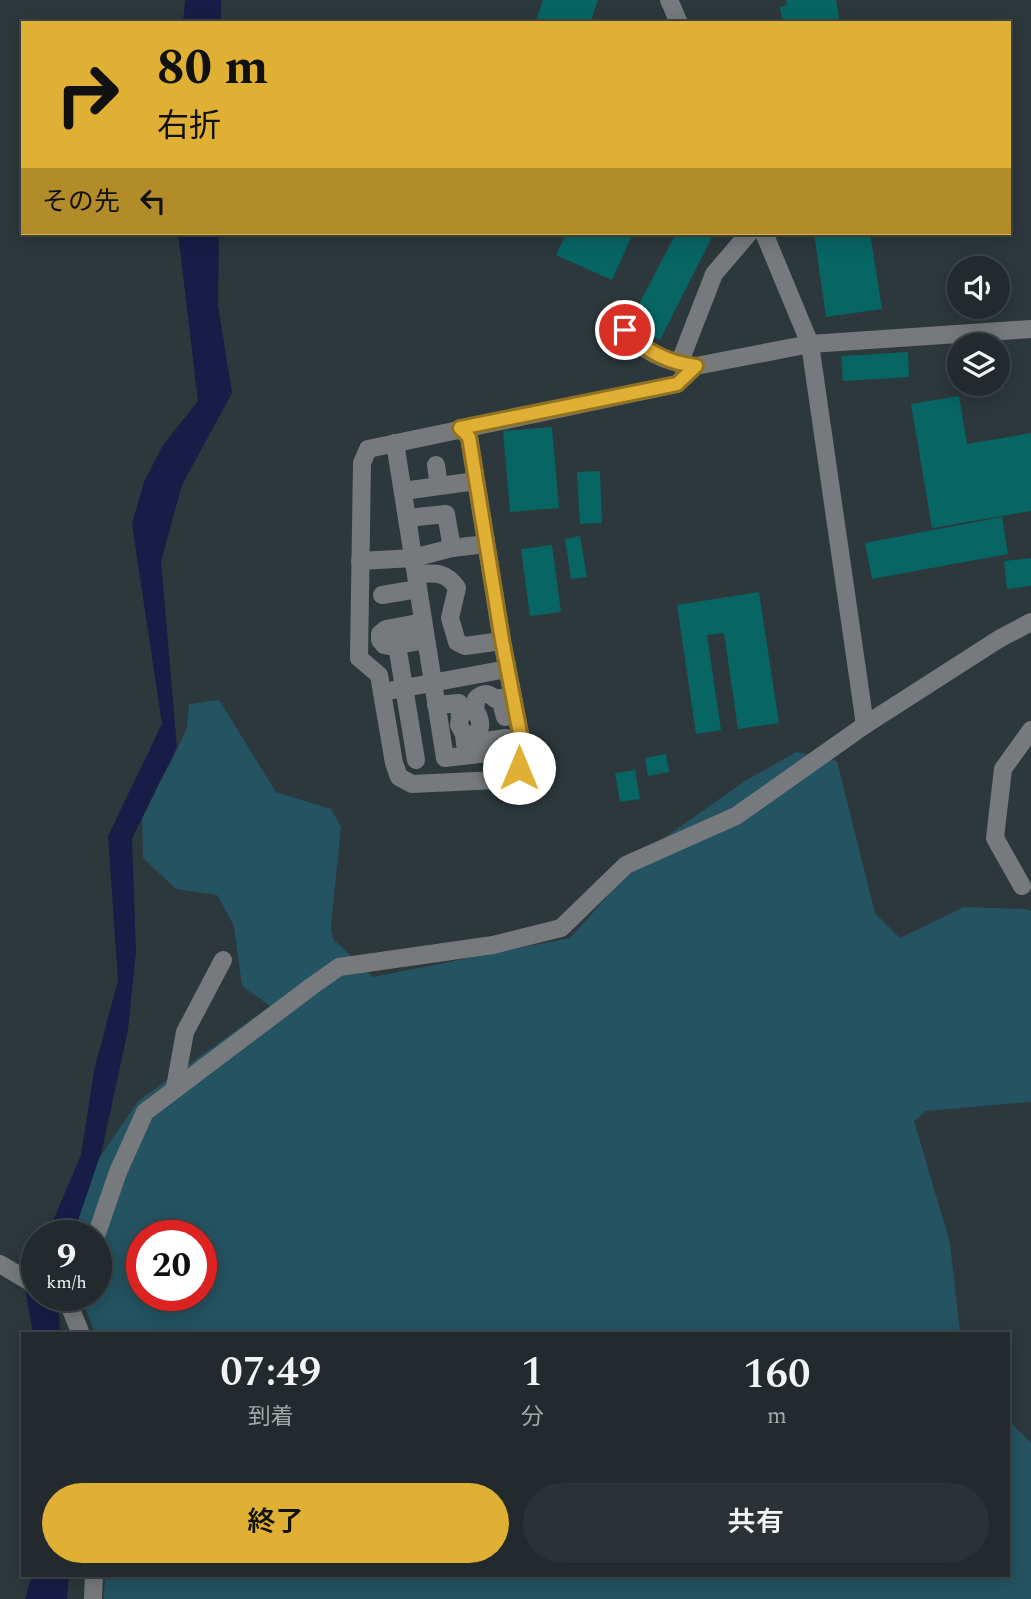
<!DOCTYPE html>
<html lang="ja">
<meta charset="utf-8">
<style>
:root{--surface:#222a2d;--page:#2a3235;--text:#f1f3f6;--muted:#a2a7aa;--line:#3f4649;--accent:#dfb034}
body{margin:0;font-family:Spectral,"Noto Sans JP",serif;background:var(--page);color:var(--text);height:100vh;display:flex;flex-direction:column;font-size:26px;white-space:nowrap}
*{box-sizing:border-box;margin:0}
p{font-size:23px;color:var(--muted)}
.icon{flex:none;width:38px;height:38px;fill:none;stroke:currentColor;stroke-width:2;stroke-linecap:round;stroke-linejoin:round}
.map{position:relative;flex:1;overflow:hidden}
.sheet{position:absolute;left:21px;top:1332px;width:989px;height:245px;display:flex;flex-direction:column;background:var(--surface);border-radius:0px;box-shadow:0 4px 18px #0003,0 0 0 2px var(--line)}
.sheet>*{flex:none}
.banner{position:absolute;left:21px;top:21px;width:990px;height:214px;border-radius:0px;box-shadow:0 4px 18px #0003,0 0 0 2px var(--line);background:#dfb034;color:#111;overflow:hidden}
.tools{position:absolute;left:947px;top:256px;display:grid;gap:14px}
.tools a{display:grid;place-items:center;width:63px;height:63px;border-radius:50%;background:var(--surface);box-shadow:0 4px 18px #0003,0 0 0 2px var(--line);font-size:35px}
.speed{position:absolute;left:21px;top:1220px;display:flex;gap:14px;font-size:35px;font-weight:700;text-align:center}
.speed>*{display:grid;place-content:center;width:91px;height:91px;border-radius:50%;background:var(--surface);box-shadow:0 4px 18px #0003,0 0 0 2px var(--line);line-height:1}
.speed small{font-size:18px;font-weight:400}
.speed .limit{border:10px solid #d22;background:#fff;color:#111}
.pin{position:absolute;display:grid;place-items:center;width:60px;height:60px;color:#fff;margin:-30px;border:4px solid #fff;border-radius:50%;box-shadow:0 2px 7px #0007}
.me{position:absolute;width:77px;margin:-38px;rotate:0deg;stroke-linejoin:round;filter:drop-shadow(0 0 5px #0008)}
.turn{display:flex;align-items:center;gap:24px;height:147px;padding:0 21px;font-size:32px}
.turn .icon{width:91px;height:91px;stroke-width:2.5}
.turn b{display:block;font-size:49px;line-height:60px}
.then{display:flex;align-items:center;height:66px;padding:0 21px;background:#0003;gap:14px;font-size:26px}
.eta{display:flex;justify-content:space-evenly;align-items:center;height:119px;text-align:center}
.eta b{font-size:42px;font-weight:600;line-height:49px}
.cta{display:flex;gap:14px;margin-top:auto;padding:14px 21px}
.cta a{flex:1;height:80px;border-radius:42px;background:var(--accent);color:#111;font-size:28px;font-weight:600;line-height:80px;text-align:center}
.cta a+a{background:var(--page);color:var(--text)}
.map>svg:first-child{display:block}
</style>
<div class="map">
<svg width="1031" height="1599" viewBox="0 0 1031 1599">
<rect width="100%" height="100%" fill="#2d383c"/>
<g fill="#245361" fill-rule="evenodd">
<path d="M219,700L276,792L331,809L341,827L331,928L333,939L373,977L570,938L654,845L745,781L796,752L837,761L875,913L900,938L964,907L1026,909L1031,911V1102L926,1111L914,1121L950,1243L960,1333H95L80,1295H96V1236H73L98,1160L138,1101L270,1006L242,986L234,926L217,895L176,889L143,858L142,807L169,766L187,728L189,704ZM142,1236H201V1295H142Z"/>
<path d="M1008,1420L1031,1443V1599H104L105,1575H1008Z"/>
</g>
<g fill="#171d46">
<path d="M185,0H221V23H183Z"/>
<path d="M178,233H219L218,305L232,393L182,485L161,561L177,747L132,839L136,951L128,1030L102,1150L73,1235H47L81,1155L94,1071L118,980L108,836L162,724L132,524L144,482L163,445L198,401Z"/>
<path d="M37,1259V1295H58L60,1333H33L26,1294Z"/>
<path d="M32,1575H69L67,1599H25Z"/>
</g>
<g fill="#076564">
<path d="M543,0H598L590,23H535Z"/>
<path d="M786,0H836L840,23H783L780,7L787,5Z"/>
<path d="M567,233H633L612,280L556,255Z"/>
<path d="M676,233H714L660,340L629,324Z"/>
<path d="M814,233H870L882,309L826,317Z"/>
<path d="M908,352L909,377L843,381L841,356Z"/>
<path d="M959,396L967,444L1031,433V511L932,528L911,404Z"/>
<path d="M552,427L559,508L510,512L503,431Z"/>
<path d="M600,471L602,523L580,524L577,472Z"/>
<path d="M1002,517L1008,554L872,579L865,543Z"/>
<path d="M580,536L587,577L571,579L565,539Z"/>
<path d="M552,545L561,612L530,616L521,549Z"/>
<path d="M1031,558V586L1007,589L1004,561Z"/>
<path d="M759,592L779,723L738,729L724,633L707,635L721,730L696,734L677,605Z"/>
<path d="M666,754L669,772L648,776L645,758Z"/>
<path d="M635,770L640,799L620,802L615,773Z"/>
</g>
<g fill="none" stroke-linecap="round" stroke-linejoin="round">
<g stroke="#767a7d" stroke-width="18">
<path d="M669,0L679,23"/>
<path d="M764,233L810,344L865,725"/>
<path d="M619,309C621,316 622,325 626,331C638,349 668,363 690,365"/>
<path d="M679,364L714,274L749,233"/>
<path d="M460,428L469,437L502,641L523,749L519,768L497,780L412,784L399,777L394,763L379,675L359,658L362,463L368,449L677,384L696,366L810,344L1031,329"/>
<path d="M395,443L445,758L523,749"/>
<path d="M436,465L439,486"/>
<path d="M403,491L476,481"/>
<path d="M407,518L446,514L452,548"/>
<path d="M360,561L413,558L452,548L486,544"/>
<path d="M416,574C435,573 446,571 457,588L450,618L457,642L465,646L502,641"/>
<path d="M382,595L418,589"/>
<path d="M423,622L386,629L380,634V640L384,645L389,646L426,640"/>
<path d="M397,645L416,760"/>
<path d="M383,692L507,669"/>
<path d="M436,705L459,703L460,718L459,725L464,734"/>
<path d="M475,713L476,699C482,693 488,692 495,699L500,698L505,717"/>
<path d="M478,715C481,723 482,729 475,735L464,734L465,744L506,738L507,751"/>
<path d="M1022,886L995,838L1003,769L1031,730"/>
<path d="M175,1087L185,1032L223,960"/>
<path d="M96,1236L118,1172L145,1112L312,986L339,967L493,945L561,928L626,865L736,816L865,725L999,639L1031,622"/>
<path d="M0,1264L37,1286"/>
<path d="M52,1295L69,1305L81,1334"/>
<path d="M93,1599L94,1575"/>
</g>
</g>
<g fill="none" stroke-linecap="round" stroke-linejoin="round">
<defs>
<path id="route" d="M519,768L523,749L502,640L469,437L460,428L677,384L696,366C668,363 644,350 625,330"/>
</defs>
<use href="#route" stroke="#917222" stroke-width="18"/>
<use href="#route" stroke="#dfb034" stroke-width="12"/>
</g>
</svg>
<div class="tools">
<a><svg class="icon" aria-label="sound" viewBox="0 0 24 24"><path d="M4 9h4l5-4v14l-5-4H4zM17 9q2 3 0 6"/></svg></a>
<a><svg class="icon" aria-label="layers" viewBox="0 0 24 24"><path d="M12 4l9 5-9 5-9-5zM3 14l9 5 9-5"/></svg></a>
</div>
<div class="speed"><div>9<small>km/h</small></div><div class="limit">20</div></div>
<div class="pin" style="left:625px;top:330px;background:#d93025"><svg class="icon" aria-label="arrive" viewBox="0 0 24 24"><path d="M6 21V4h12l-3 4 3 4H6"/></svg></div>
<svg class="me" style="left:519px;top:768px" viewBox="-20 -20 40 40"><circle r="19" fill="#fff"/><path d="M0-13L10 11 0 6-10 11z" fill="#dfb034"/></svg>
<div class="banner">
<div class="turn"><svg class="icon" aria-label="right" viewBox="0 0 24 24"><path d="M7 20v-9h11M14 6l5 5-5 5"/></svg><div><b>80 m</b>右折</div></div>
<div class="then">その先<svg class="icon" aria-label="left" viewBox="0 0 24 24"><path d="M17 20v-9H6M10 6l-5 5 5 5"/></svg></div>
</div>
<section class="sheet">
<div class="eta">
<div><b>07:49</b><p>到着</p></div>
<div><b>1</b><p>分</p></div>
<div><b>160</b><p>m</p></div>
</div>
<div class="cta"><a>終了</a><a>共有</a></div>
</section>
</div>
